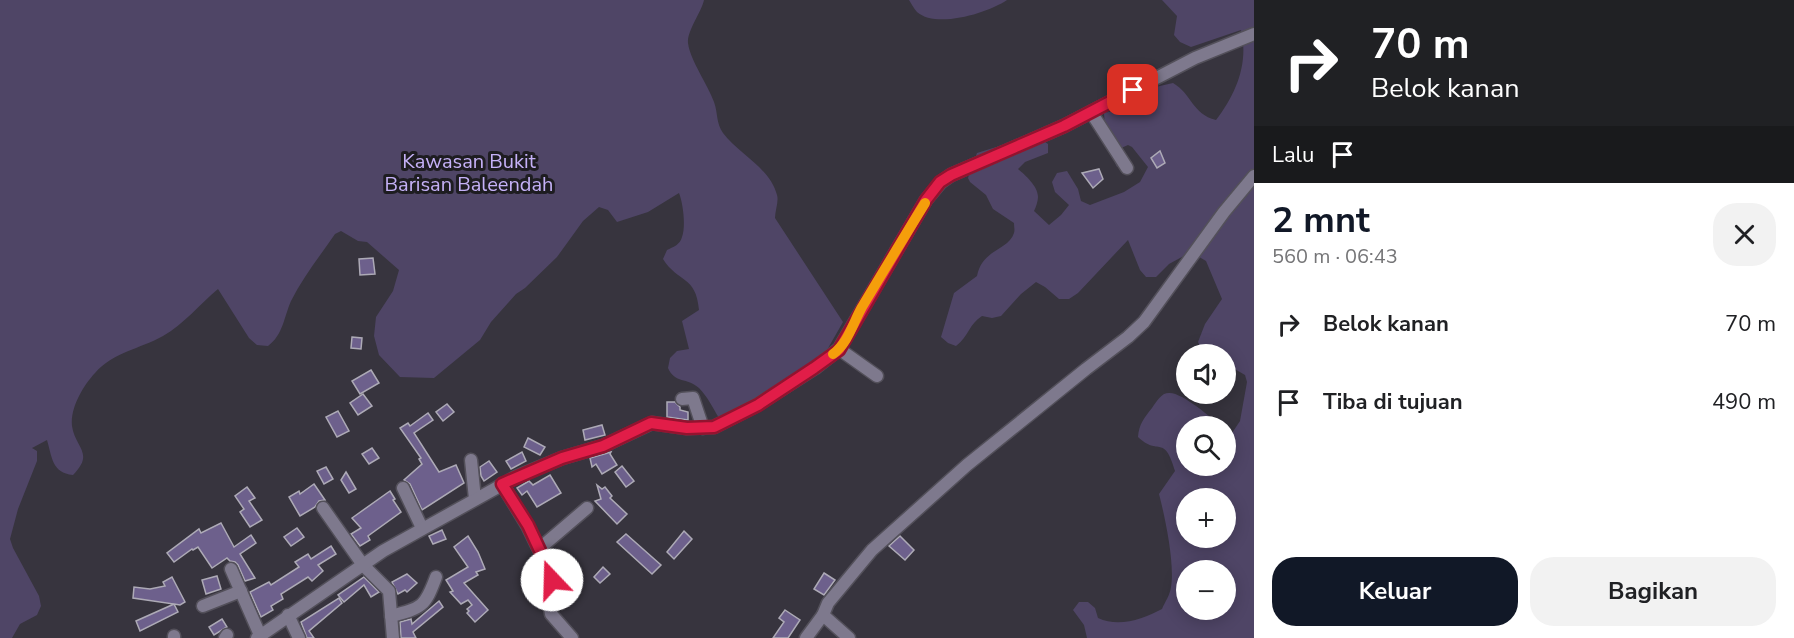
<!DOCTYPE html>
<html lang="id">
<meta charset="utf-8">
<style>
:root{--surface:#fff;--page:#f2f2f2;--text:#202124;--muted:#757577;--accent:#111827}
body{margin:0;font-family:"Nunito Sans",sans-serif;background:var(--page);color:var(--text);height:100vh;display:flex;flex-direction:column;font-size:22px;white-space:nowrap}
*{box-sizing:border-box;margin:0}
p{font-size:20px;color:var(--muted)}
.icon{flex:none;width:33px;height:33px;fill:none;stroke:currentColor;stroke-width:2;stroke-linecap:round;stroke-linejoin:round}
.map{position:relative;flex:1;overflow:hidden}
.drawer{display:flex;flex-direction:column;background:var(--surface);width:540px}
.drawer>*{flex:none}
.banner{background:#202124;color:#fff;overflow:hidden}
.buttons{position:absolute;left:1176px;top:344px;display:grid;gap:12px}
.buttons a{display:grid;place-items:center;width:60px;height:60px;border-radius:50%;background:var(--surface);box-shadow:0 3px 15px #0003;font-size:30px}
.pin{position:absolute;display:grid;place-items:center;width:51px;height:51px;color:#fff;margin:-26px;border-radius:12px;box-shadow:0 3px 9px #0006}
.me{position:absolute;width:66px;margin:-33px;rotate:339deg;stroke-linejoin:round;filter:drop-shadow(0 0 4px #0008)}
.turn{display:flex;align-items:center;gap:21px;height:126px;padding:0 18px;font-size:27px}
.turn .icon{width:78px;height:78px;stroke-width:2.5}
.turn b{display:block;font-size:42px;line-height:51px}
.then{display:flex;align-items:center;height:57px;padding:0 18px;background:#0003;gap:12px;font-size:22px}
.round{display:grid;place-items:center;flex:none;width:63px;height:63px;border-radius:24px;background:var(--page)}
.overview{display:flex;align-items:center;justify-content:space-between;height:102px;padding:0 18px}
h1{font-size:36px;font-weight:700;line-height:45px;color:var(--accent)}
.button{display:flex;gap:12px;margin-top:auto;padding:12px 18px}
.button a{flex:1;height:69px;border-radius:24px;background:var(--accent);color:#fff;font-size:24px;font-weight:700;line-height:69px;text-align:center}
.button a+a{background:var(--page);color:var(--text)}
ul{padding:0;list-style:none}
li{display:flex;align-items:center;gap:18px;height:78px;padding:0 18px}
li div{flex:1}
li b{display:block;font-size:22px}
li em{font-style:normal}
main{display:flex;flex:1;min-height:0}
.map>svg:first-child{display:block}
</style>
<main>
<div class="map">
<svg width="1254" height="638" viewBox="0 0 1254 638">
<rect width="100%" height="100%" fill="#37343e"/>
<g fill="#4f4566" fill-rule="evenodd">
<path d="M0,0H704C701,13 687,31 688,43C690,60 708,85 714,102C718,113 716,123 723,133C739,154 770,168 777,195C779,201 775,211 775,218L843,322L823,357L772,389L719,418C713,408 707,396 699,388C687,377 675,384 668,368L670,358L677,351L689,349L682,321L699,310C696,275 678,283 663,259L667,250C673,247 680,245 682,237C686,226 683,203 679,193L648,212L617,222L608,210L599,207L583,221L557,257L525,288L516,294L491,322L480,340L434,378L400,377L379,355L374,336L376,317L393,291L399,270L367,242L358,241L341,231L335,234C320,256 303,277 291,301C284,317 283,335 268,346L257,345L249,338L218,289C200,304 184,324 163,336C140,349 113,352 95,373C83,386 70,408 72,426C75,448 95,453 73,475C52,473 52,457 47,440L32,448L37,451V461L18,509L10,539L13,548L39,596L41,606L37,615L20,624L12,638H0Z"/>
<path d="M909,0H1007C988,13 936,29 917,12C914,9 911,3 909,0Z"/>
<path d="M1162,0H1254V638H1087L1084,625L1073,610L1079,602H1088L1095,608L1098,618C1119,628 1143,619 1162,609C1165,602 1170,595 1171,587C1175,564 1165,517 1159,494L1175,471C1164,433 1159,457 1138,437C1139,424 1144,418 1152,408C1157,401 1161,393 1169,393C1182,392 1211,418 1222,426H1186V465H1226V429L1232,433L1240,421L1247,382L1245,375L1226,364V354H1207L1202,351L1198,342L1205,324L1222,299L1206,261L1191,252L1169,264L1156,277H1146L1140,270L1128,240L1078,293L1069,299H1059L1045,287L1036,282L1021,294L1001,316L992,318L982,316C969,324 969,336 956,346L948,343L941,337L954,293L977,276C982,249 1009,250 1014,233C1015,230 1014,227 1014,223L993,209L986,195L970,182L968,178L977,153L1035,135L1048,144V153L1025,162L1018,169C1025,175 1038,186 1038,197C1038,201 1036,207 1034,211L1049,225L1061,215L1069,205L1055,192L1052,182L1057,173L1067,171L1078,189L1081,201L1090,205L1124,192L1140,182L1148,167L1132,147L1128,145L1119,149V165L1117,167L1116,165L1106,141L1104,113L1113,111L1151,88L1173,83C1192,94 1192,114 1216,120C1236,94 1249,63 1241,30L1191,47L1180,42L1174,35L1177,16ZM1186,498H1226V537H1186ZM1186,570H1226V609H1186Z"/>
</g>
<g fill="#6d608c" stroke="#adaab6" stroke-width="1.5">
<path d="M1160,151L1165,163L1157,168L1151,158Z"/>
<path d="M1099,169L1103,179L1093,188L1082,173Z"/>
<path d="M373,258L375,274L360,275L359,259Z"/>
<path d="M352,337L362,338L361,349L351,348Z"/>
<path d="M371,370L379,383L360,394L352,381Z"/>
<path d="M363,394L372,406L358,415L350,403Z"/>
<path d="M667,402H675L680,407V410L688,412V420L667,417Z"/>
<path d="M447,404L454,412L443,421L436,412Z"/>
<path d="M338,411L349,431L337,437L326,417Z"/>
<path d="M428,413L433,420L414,433L439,472L456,465L464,483L422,510L410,484L404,480L422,464L419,459L421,458L400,428L408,423L410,426Z"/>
<path d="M602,425L605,435L585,440L583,430Z"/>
<path d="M528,438L545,447L540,455L524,447Z"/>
<path d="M372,448L379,458L369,464L362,454Z"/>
<path d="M522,452L526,461L511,469L506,461Z"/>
<path d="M611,452L610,454L617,465L602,474L596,464L592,467L590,458Z"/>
<path d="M489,461L497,472L484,481L481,476L480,467Z"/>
<path d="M622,466L634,481L626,487L615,472Z"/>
<path d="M326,467L333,479L324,484L317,471Z"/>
<path d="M346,472L356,489L349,493L341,480Z"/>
<path d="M550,475L561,493L537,507L527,491L522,495L517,488L529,481L533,485Z"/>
<path d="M314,484L325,500L319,501L315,507L300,516L289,497L299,491L300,494Z"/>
<path d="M597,485L602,489L605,487L612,496L610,498L627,514L617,524L595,501L601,499Z"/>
<path d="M247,487L255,498L249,501L262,520L250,527L240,512L244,509L235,496Z"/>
<path d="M390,491L395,499L393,500L401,512L368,536L370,540L360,546L351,534L361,528L352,518Z"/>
<path d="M221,523L234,547L251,535L256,543L240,554L255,578L245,581L238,565L235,562L230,561L227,558L212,568L198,547L193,550L192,549L174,562L167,553L199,529L201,533Z"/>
<path d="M297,528L304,537L291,546L284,537Z"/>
<path d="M442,530L446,539L433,544L429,536Z"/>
<path d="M684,531L692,539L674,559L667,552Z"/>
<path d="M626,534L661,565L652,574L617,542Z"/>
<path d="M468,536L478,552L485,569L476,572L478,575L464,583L488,610L475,622L467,613L469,611L467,609L472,605L468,600L461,604L450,592L453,591L446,580L468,567L454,547Z"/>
<path d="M900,536L914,550L905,560L889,546Z"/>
<path d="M331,546L336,554L318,565L323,571L312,581L308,577L281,594L283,599L271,606L273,610L261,617L250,592L269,582L271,585L299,567L295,562L308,554L311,559Z"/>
<path d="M603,567L610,574L600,583L594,577Z"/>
<path d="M824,573L835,580L824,595L814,589Z"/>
<path d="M407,574L417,583L407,592L405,590L398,594L392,582Z"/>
<path d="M217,576L221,589L206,594L202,580Z"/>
<path d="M172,577L185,602L180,605L174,604L178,612L140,631L136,621L174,604L133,598L134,587L150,589L165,586L163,582Z"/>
<path d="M364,577L379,592L371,597L364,585L344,602L338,595Z"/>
<path d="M339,598L342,603L309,631L314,638H307L301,622Z"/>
<path d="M439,601L443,607L413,632L416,638H401L400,622L411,619L412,624Z"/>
<path d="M785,610L800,620L788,638H773L784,622L779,618Z"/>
<path d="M222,619L227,627L214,635L209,627Z"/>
</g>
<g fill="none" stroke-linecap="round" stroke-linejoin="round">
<defs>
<g id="minor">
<path d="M1091,112L1127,168"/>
<path d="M839,349L877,376"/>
<path d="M682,399L693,398L703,428"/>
<path d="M471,460L475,499"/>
<path d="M502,484L527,525L551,574L549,603L551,614L572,638"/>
<path d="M403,488L422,528"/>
<path d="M323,508L363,565L389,591L393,638"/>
<path d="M539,549L587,508"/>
<path d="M231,569L260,635"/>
<path d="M203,606L241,591"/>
<path d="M288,615L299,638"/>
<path d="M391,616C422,608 425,607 436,577"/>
<path d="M174,636V638"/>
<path d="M225,638L227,635"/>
<path d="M257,638L383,551L516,477L562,458L603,446L652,423L687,428L714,427L757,405L815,368L839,349L926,200L941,182L951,175L1064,126L1195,58L1254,34"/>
<path d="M806,638L823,615"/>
<path d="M849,638L823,615L828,603L872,550L967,465L1086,369L1128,337L1144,322L1224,212L1254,176"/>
</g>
</defs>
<use href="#minor" stroke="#53505a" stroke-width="15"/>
<use href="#minor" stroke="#7e798d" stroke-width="12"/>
</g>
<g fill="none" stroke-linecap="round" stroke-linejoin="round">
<defs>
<path id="route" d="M552,580L551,574L528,525L502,484L562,458L603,446L651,423L687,428L714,427L758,405L814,368L839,350L926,200L940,182L951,175L1064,126L1133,90"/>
</defs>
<use href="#route" stroke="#92132f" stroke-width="15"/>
<use href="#route" stroke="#e11d48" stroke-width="10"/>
<path stroke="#f59e0b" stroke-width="10" d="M833,354C848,343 853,323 862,307C883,272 904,237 925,203"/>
</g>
<g text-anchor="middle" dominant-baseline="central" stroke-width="6" stroke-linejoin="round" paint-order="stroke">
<g font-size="20" fill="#c5b1f7" stroke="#1e1d21">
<text x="469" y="161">Kawasan Bukit<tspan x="469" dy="23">Barisan Baleendah</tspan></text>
</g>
</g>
</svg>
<div class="buttons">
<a><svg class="icon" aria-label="sound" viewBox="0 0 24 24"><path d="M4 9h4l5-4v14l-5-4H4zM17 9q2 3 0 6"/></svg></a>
<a><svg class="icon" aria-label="search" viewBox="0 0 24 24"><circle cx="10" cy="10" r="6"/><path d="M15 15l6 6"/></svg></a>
<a>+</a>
<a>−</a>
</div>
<div class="pin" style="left:1133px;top:90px;background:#d93025"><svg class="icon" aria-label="arrive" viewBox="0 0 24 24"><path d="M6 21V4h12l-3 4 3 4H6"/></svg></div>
<svg class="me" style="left:552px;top:580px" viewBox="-20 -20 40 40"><circle r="19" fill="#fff"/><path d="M0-13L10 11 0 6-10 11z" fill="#e11d48"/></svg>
</div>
<section class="drawer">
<div class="banner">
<div class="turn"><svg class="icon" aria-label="right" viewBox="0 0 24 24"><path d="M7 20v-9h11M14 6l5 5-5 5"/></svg><div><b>70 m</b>Belok kanan</div></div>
<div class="then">Lalu<svg class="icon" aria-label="arrive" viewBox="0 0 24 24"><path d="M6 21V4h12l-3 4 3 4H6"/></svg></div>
</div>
<div class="overview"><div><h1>2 mnt</h1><p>560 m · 06:43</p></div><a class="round"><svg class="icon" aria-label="close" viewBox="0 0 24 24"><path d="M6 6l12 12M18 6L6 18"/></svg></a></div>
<ul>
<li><svg class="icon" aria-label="right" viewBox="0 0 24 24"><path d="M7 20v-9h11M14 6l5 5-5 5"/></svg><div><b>Belok kanan</b></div><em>70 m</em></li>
<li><svg class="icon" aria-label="arrive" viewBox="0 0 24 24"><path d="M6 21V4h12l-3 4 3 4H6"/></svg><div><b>Tiba di tujuan</b></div><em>490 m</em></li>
</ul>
<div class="button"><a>Keluar</a><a>Bagikan</a></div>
</section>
</main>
